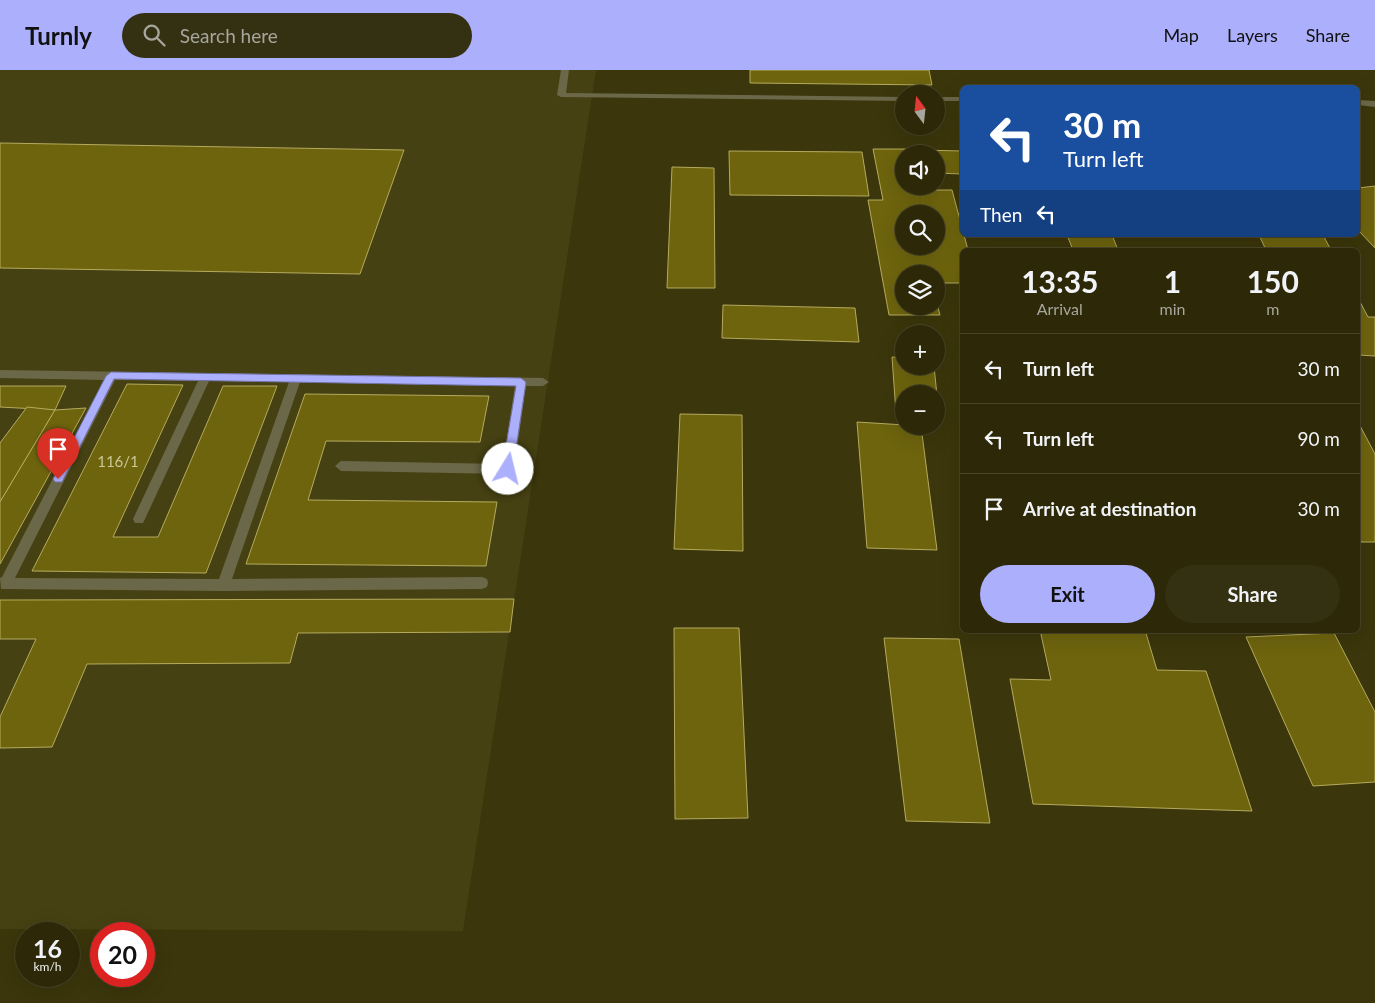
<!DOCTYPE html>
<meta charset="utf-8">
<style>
:root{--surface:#2c2808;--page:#343012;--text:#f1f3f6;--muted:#a6a69c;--line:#484429;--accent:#acaffb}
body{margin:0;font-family:Lato,sans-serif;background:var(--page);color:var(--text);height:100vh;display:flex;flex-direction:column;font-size:19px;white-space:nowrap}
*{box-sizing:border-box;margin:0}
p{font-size:16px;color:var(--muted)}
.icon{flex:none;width:28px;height:28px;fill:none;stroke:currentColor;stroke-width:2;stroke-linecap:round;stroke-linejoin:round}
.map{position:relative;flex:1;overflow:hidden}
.drawer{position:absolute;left:960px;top:178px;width:400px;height:385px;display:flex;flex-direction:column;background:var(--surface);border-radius:8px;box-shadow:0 5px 20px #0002,0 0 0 1px var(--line)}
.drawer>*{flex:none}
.top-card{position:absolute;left:960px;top:15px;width:400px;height:152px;border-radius:8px;box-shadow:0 5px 20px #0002,0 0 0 1px var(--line);background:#1a4fa0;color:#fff;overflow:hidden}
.needle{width:32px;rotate:345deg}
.fabs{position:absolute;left:895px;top:15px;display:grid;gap:10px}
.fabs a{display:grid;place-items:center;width:50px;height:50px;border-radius:50%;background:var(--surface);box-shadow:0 5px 20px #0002,0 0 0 1px var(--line);font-size:25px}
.speed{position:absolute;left:15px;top:852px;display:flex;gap:10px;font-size:25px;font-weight:700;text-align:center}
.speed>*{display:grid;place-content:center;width:65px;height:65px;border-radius:50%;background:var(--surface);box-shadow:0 5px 20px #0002,0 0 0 1px var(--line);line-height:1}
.speed small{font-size:12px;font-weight:400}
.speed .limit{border:8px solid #d22;background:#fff;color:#111}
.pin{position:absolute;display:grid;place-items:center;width:42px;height:42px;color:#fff;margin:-51px -21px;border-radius:50% 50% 50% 0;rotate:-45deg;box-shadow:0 0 5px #0007}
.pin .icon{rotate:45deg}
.me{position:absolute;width:55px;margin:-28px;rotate:9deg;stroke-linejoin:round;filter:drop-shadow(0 0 4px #0008)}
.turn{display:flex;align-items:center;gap:18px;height:105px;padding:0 20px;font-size:22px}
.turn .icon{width:65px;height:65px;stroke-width:2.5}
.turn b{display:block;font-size:35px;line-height:42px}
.then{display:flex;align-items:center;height:48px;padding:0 20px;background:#0003;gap:10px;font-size:19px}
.eta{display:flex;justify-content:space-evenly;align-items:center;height:85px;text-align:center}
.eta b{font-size:30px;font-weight:700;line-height:35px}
.cta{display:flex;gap:10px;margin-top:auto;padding:10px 20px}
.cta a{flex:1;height:58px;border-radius:30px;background:var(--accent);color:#111;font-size:20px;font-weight:700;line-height:58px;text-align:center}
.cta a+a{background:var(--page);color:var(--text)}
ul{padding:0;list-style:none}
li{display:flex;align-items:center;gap:15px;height:70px;padding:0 20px;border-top:1px solid var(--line)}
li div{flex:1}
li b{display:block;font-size:19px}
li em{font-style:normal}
header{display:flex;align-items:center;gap:30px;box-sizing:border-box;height:70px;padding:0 25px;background:var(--accent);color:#111}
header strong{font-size:24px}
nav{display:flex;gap:28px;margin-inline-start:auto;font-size:18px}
.search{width:350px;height:45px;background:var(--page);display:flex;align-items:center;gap:12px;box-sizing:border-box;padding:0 18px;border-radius:28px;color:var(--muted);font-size:19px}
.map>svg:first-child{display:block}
</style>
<header>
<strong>Turnly</strong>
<div class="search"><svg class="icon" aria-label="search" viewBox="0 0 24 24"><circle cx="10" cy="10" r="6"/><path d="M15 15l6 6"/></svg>Search here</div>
<nav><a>Map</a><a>Layers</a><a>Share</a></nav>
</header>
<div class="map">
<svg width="1375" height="933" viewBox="0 0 1375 933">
<rect width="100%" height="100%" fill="#3b360b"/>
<path fill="#464112" d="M0,0H596L463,861L0,859Z"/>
<g fill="#6e640e" stroke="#b5ab5e" fill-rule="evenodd">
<path d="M750,0H929L932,15L750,13Z"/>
<path d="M0,73L404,80L360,204L0,198Z"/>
<path d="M873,79H913L914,84H904V116H922L923,120H952L968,180H962V213H936V204H904V236H936V230L940,245H889L868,130H883ZM904,144H936V176H904Z"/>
<path d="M921,80L962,81V104L936,103V84H921Z"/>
<path d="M729,81L862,82L869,126L730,125Z"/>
<path d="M672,97L714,98L715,218H667Z"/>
<path d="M1375,116V178L1358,160V118Z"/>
<path d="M1067,165H1112L1118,180H1073Z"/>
<path d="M1259,165H1323L1331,180H1266Z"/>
<path d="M1358,228L1368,247H1375V286L1358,285Z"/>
<path d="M723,235L855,238L859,272L722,268Z"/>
<path d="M892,287L904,288V296H934L939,345H936V324H904V343H896Z"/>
<path d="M127,314L183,315L113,467H158L223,316H277L206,503L32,501Z"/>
<path d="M0,316H66L55,340L0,337Z"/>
<path d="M305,324L489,326L480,372L326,371L308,430L497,432L486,496L246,494Z"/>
<path d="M27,337L55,340L0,432V373Z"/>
<path d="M86,338L0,494V432L55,340Z"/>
<path d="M680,344L742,345L743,481L674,479Z"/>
<path d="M857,352L921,356L937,480L867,478Z"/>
<path d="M1358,352L1375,384V472H1361L1358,465Z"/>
<path d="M514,529L510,562L298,563L290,593L87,594L52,677L0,678V647L36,569H0V530Z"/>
<path d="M674,558H739L748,748L675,749Z"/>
<path d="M1040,560H1145L1157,600L1206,601L1252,741L1033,734L1010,609L1051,610Z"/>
<path d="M1334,563L1375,642V712L1313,716L1246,567Z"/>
<path d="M884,568L959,569L990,753L906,751Z"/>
</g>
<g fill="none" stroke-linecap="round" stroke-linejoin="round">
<g fill="#6b6749" fill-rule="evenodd">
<path d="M561,0H569L566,23L904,27V31L561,27L557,25Z"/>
<rect x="936" y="27" width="26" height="4"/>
<path d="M1358,30L1375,31V37L1358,35Z"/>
<path d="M0,300L543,308L549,312L543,316H526L514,399L508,404L341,401L335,396L341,391L503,394L515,316L300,312L232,509L482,507L487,509L488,513L487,517L482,519L224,521L1,519L0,508L2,507L104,310L0,308ZM115,310L198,311L133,449L135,453H143L145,449L209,311L289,312L219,509L15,508Z"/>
</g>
</g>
<path fill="#acaffb" stroke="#7072a3" d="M111,302L521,308L526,312L513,399L508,403L502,399L516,316L114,309L62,412H55L53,409L106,306Z"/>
<g text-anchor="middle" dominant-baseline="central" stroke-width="5" stroke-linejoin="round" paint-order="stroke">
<g font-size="15" fill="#ccc795">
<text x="118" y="391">116/1</text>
</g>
</g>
</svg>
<div class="fabs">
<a><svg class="needle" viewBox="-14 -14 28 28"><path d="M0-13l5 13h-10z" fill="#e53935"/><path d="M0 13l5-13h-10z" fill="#a6a69c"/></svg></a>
<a><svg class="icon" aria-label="sound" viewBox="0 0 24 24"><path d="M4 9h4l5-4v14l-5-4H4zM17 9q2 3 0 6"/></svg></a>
<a><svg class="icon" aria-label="search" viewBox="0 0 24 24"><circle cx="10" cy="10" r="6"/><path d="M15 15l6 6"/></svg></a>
<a><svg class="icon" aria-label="layers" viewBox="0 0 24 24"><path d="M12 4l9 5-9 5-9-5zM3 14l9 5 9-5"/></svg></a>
<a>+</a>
<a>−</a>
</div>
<div class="speed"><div>16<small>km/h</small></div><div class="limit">20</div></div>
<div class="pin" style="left:58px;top:409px;background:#d93025"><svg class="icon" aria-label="arrive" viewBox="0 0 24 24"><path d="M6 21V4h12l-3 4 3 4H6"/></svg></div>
<svg class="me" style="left:508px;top:399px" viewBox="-20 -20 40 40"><circle r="19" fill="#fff"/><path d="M0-13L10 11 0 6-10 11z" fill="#acaffb"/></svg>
<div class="top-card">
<div class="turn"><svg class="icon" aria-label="left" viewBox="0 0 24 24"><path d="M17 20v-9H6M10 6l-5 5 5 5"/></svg><div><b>30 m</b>Turn left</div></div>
<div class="then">Then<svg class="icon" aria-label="left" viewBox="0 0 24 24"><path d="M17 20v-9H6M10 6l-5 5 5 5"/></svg></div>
</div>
<section class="drawer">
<div class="eta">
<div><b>13:35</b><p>Arrival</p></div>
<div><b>1</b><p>min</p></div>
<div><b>150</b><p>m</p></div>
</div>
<ul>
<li><svg class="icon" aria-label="left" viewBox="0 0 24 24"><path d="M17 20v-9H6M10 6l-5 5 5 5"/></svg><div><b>Turn left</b></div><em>30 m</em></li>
<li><svg class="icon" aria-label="left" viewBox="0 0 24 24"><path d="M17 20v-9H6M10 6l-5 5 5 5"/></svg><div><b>Turn left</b></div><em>90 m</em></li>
<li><svg class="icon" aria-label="arrive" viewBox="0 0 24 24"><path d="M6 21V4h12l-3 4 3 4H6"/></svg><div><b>Arrive at destination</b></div><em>30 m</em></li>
</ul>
<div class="cta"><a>Exit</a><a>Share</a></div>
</section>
</div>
